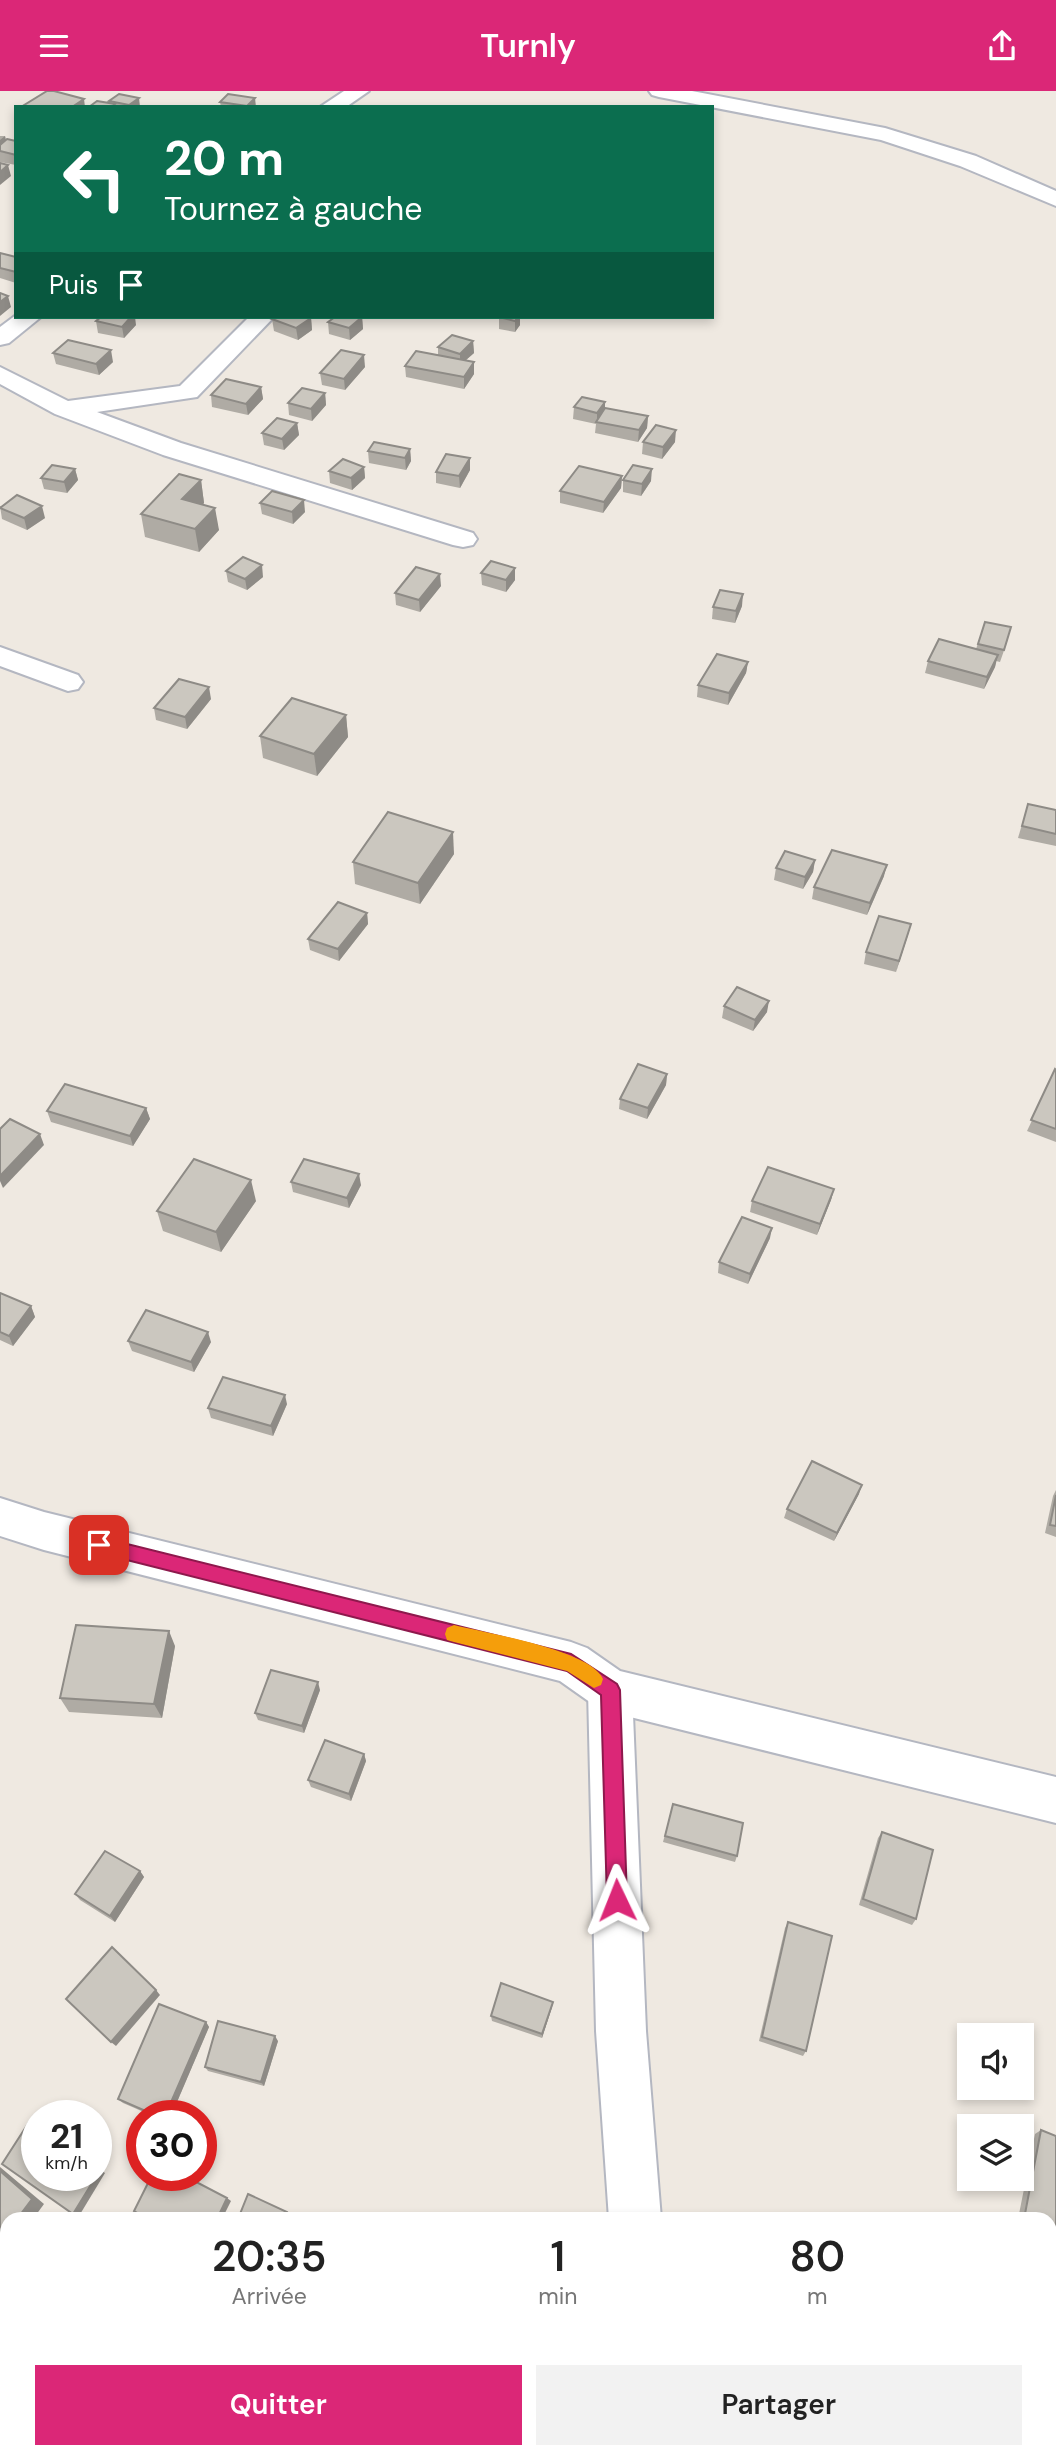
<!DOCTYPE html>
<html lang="fr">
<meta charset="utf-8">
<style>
:root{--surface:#fff;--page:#f2f2f2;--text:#222;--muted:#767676;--accent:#db2777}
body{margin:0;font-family:"DM Sans",sans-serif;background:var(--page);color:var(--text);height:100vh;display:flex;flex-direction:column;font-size:26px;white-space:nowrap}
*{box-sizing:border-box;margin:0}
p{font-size:23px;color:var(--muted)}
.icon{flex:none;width:38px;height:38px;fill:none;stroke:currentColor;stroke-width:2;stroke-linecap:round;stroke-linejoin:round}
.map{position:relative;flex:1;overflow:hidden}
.sheet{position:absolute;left:0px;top:2121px;width:1057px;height:247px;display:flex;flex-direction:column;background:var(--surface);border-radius:21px 21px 0 0;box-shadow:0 4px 10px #0003}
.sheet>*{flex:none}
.guide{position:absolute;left:14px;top:14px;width:700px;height:214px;border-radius:0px;box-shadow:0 4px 10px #0003;background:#0b6e4f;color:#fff;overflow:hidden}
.controls{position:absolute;left:957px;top:1932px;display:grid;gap:14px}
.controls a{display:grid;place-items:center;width:77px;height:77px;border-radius:0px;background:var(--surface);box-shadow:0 4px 10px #0003;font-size:35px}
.speed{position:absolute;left:21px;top:2009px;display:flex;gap:14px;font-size:35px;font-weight:700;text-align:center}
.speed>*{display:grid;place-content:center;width:91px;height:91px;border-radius:50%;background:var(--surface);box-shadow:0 4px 10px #0003;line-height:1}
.speed small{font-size:18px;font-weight:400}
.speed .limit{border:10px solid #d22;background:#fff;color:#111}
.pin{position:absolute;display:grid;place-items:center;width:60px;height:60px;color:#fff;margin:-30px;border-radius:14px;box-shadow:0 4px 10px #0006}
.me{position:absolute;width:77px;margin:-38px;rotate:358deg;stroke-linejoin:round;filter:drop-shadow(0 0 5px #0008)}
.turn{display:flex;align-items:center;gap:24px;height:147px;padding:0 35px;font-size:32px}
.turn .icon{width:91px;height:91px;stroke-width:2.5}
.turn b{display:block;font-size:49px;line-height:60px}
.then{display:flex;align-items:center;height:66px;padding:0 35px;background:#0003;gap:14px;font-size:26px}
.eta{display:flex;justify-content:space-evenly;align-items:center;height:119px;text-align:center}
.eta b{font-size:42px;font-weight:600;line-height:49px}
.primary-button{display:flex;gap:14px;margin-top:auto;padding:14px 35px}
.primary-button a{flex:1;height:80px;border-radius:0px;background:var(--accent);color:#fff;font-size:28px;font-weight:600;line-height:80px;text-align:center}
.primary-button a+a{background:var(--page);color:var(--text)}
header{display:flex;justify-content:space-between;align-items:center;height:91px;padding:0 35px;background:var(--accent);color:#fff;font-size:32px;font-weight:600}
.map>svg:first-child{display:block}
</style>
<header><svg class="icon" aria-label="menu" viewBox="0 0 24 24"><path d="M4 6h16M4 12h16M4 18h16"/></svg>Turnly<svg class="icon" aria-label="share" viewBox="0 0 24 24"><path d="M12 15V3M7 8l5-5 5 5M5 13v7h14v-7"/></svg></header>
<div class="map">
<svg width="1056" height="2367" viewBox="0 0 1056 2367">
<rect width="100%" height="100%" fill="#efe9e1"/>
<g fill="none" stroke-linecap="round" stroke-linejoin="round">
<defs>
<g id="minor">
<path d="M344,0H369L346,16H320Z"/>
<path d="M649,0H692L885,37L976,65L1056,100V115L960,75L881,49L659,6L652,4Z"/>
<path d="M16,224L41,226L9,252L0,254V236Z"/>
<path d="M249,226H274L197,306L97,321L181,352L473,442L477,448L473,454L463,456L453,454L163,364L55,323L0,293V276L68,310L180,295Z"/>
<path d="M0,556L78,584L83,591L78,598L68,600L0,575Z"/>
<path d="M610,1577L626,1584L632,1599L646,1940L661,2128H609L596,1940L588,1599L594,1584Z"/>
<rect x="618" y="2361" width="56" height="6"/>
</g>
<path id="tertiary" d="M0,1407L44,1421L571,1551L587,1557L620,1580L1056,1686V1732L610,1621L594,1614L560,1590L44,1459L0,1445Z"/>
</defs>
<use href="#minor" stroke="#b4b7c1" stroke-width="4"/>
<use href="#tertiary" stroke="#b4b7c1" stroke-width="4"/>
<use href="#minor" fill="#fff" fill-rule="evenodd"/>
<use href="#tertiary" fill="#fff" fill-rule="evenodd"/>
</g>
<g fill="#afaba4">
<path d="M109,10L140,16H89L110,12Z"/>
<path d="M220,11L256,16H221Z"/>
<path d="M0,45H5L6,49L16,50V47V74L0,71Z"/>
<path d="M0,162L16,166V192L0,187Z"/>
<path d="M362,226L363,238L350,249L329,243L328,231Z"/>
<path d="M499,226H520V234L515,241L499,238Z"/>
<path d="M311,227L312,239L298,249L274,240L272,228Z"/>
<path d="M96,230L136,234L124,247L98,242Z"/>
<path d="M473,250L474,262L465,270L474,283L464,298L406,286L405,275L438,265V256Z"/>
<path d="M53,262L113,271L99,284L56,273Z"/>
<path d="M365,276L345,299L322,294L320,282Z"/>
<path d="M261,296L263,308L248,324L212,316L211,304Z"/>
<path d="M325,302L326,314L312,330L289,324L288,312Z"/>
<path d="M574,316L605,317L648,325L647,337L638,351L595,342L596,333L573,328Z"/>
<path d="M297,332L299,344L284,359L264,354L262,342Z"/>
<path d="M643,351H675L662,368L642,363Z"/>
<path d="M410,358L411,370L406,379L369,372L368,360Z"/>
<path d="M364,376L365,387L352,399L330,392L329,380Z"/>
<path d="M75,378L78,389L67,402L44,398L41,387Z"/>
<path d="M470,379L460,397L436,392V381Z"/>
<path d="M622,385L621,397L603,422L560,412V400Z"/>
<path d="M201,389L204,412L203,413L219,439L199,461L145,446L141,423Z"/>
<path d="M623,389L651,390L641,405L623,401Z"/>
<path d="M260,412L305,421L293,433L262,423Z"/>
<path d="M0,415L45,427L27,439L2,428Z"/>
<path d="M226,480L263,486L247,499L228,491Z"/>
<path d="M481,482L515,489L506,501L482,494Z"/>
<path d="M441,495L420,521L396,514L395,502Z"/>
<path d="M742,515L735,532L712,528L713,516Z"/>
<path d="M985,531L1008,548L1000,571L996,570L995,576L984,598L925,582L928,570L976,558Z"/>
<path d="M748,571L746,582L728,614L697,606L698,594Z"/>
<path d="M211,608L187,638L156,629L154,617Z"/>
<path d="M346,624L348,646L317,685L263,667L260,645Z"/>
<path d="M1028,713L1056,719V755L1018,747Z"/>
<path d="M454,763L420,813L355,793L353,771Z"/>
<path d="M815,769L813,781L803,798L774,789L776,777Z"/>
<path d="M884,785L867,824L812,808L814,796Z"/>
<path d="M367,822L368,833L339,870L310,859L308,848Z"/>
<path d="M911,833L896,881L864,873L866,861Z"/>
<path d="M724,915L767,921L753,940L722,927Z"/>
<path d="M1056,979V1051L1027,1040Z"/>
<path d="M667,983L666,994L647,1028L619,1018L620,1008Z"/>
<path d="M146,1017L150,1028L133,1055L51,1031L47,1020Z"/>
<path d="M291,1091L361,1094L349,1117L293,1101Z"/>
<path d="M834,1098L831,1109L817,1144L750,1121L752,1110Z"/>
<path d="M256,1110L221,1161L163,1140L157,1120Z"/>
<path d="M770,1147L748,1193L718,1182L719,1171Z"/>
<path d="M0,1202L31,1215L35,1226L13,1255L0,1249Z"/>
<path d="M128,1250L211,1251L194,1281L132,1260Z"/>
<path d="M287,1313L273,1345L211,1327L208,1317Z"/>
<path d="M1056,1399V1446L1045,1442L1053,1405Z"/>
<path d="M859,1403L834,1450L784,1427L787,1418Z"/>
<path d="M175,1555L162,1627L69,1621L60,1607Z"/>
<path d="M320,1599L304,1642L258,1629L255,1622Z"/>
<path d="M364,1663L366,1670L351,1710L311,1696L308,1689Z"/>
<path d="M673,1713L737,1765L735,1771L663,1751Z"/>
<path d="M882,1741L916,1828L912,1834L859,1814L878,1747Z"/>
<path d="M140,1780L144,1786L115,1831L80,1809L75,1803Z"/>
<path d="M788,1831L806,1960L803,1965L759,1950L785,1837Z"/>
<path d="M553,1911L552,1916L542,1947L492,1930L491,1925Z"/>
<path d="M206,1931L209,1936L171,2025H153L123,2012L118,2008Z"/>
<path d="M278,1950L264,1995L208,1980L205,1976Z"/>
<path d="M1041,2039L1056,2045V2165L1050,2163V2128H1018L1035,2043Z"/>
<path d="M1054,2317H1056V2367H1037L1039,2361H1050V2328Z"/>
</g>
<g fill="#8e8b86">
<path d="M139,7L140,16H129V14Z"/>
<path d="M255,7L256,16H247V15Z"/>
<path d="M84,8L85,16H72Z"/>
<path d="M5,45L7,57L0,60V49Z"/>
<path d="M8,74L11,85L0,94V81Z"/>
<path d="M8,205L11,216L0,225V211Z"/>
<path d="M131,226H135L136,234L124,247L122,236Z"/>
<path d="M362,226L363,238L350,249L349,237Z"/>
<path d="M518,226H520V234L515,241V230Z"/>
<path d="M311,227L312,239L298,249L296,237Z"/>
<path d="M473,250L474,262L460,274V263Z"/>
<path d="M111,259L113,271L99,284L96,273Z"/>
<path d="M364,264L365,276L345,299L344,288Z"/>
<path d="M474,271V283L464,298V286Z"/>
<path d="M261,296L263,308L248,324L246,313Z"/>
<path d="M325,302L326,314L312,330L311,318Z"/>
<path d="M605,311V323L597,331V322Z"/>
<path d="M648,325L647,337L638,351L639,339Z"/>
<path d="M297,332L299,344L284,359L282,348Z"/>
<path d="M676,339L675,351L662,368L663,356Z"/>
<path d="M410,358L411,370L406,379L405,367Z"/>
<path d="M470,367V379L460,397L459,385Z"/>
<path d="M364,376L365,387L352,399L351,387Z"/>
<path d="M75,378L78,389L67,402L64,391Z"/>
<path d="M652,378L651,390L641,405L642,393Z"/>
<path d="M622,385L621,397L603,422L604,411Z"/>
<path d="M201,389L204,412L186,431L182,408Z"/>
<path d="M304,409L305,421L293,433L292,421Z"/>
<path d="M42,415L45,427L27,439L24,427Z"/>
<path d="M215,417L219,439L199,461L195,438Z"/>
<path d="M262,474L263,486L247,499L245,488Z"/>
<path d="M515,477V489L506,501V489Z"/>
<path d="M440,483L441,495L420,521L419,509Z"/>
<path d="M743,503L742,515L735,532L736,520Z"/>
<path d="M998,564L995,576L984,598L987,586Z"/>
<path d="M748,571L746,582L728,614L729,602Z"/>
<path d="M209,596L211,608L187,638L185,626Z"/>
<path d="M346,624L348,646L317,685L314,663Z"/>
<path d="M453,741L454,763L420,813L418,792Z"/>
<path d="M815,769L813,781L803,798L805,786Z"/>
<path d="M887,774L884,785L867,824L870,812Z"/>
<path d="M367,822L368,833L339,870L338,858Z"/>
<path d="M911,833L908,844L896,881L899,870Z"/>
<path d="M769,910L767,921L753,940L755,929Z"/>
<path d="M667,983L666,994L647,1028L648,1017Z"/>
<path d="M146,1017L150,1028L133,1055L130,1045Z"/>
<path d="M40,1043L44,1054L3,1097L0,1090V1085Z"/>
<path d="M359,1083L361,1094L349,1117L347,1107Z"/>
<path d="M251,1089L256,1110L221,1161L216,1141Z"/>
<path d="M834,1098L831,1109L817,1144L820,1133Z"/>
<path d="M772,1137L770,1147L748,1193L750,1183Z"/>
<path d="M31,1215L35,1226L13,1255L9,1245Z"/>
<path d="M208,1241L211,1251L194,1281L191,1271Z"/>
<path d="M285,1304L287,1313L273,1345L271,1335Z"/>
<path d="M862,1394L859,1403L834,1450L837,1442Z"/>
<path d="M169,1540L175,1555L162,1627L154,1613Z"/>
<path d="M318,1591L320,1599L304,1642L302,1635Z"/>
<path d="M364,1663L366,1670L351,1710L349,1703Z"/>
<path d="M140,1780L144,1786L115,1831L110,1825Z"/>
<path d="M156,1899L160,1904L116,1955L111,1951Z"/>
<path d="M553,1911L552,1916L542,1947V1943Z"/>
<path d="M206,1931L209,1936L171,2025H165Z"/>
<path d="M275,1945L278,1950L264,1995L261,1991Z"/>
<path d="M0,2076L44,2113L33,2128H17L0,2080Z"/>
<path d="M96,2076L105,2082L79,2125L73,2123Z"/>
<path d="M227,2107L231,2110L222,2128H217Z"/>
<path d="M287,2121L290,2124L289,2128H285Z"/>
<path d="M7,2142V2162L0,2172V2151Z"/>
</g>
<g fill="#cbc7bf" stroke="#8e8b86" stroke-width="2">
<path d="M47,0H54L84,8L72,16H21Z"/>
<path d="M119,3L139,7L129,14L109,10Z"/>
<path d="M228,3L255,7L247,15L220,11Z"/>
<path d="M97,10L115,13L112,16H89Z"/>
<path d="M7,48L16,50V64L0,60V54Z"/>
<path d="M0,72L8,74L0,81Z"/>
<path d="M0,162L16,166V181L0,177Z"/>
<path d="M0,202L8,205L0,211Z"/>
<path d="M101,226H131L122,236L96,230Z"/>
<path d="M276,226H307L311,227L296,237L272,228Z"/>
<path d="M335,226H362L349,237L328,231Z"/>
<path d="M499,226H518L515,230Z"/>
<path d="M452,244L473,250L460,263L438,256Z"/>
<path d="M68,249L111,259L96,273L53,262Z"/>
<path d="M341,259L364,264L344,288L320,282Z"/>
<path d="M416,260L474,271L464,286L405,275Z"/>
<path d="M226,288L261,296L246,313L211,304Z"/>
<path d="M302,297L325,302L311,318L288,312Z"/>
<path d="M582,306L605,311L597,322L574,316Z"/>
<path d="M605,317L648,325L639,339L596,331Z"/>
<path d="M277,327L297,332L282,348L262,342Z"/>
<path d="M656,334L676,339L663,356L643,351Z"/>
<path d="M374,351L410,358L405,367L368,360Z"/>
<path d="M446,363L470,367L459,385L436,381Z"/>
<path d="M343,368L364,376L351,387L329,380Z"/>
<path d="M52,374L75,378L64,391L41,387Z"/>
<path d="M633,374L652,378L642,393L623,389Z"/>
<path d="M579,375L622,385L604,411L560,400Z"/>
<path d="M179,383L201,389L182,408L215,417L195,438L141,423Z"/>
<path d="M272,400L304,409L292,421L260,412Z"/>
<path d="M17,404L42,415L24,427L0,417Z"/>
<path d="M243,466L262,474L245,488L226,480Z"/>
<path d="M491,470L515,477L506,489L481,482Z"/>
<path d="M416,476L440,483L419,509L395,502Z"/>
<path d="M720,499L743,503L736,520L713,516Z"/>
<path d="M985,531L1011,536L1004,559L978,553Z"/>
<path d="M939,548L998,564L987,586L928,570Z"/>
<path d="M717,563L748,571L729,602L698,594Z"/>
<path d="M179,588L209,596L185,626L154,617Z"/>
<path d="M292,607L346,624L314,663L260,645Z"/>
<path d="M1028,713L1056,719V743L1022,735Z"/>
<path d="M388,721L453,741L418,792L353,771Z"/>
<path d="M832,759L887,774L870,812L814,796Z"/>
<path d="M785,760L815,769L805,786L776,777Z"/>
<path d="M338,811L367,822L338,858L308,848Z"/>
<path d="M879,825L911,833L899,870L866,861Z"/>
<path d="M737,896L769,910L755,929L724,915Z"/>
<path d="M638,973L667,983L648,1017L620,1008Z"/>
<path d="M1055,978L1056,979V1038L1031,1029Z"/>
<path d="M65,993L146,1017L130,1045L47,1020Z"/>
<path d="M10,1028L40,1043L0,1085V1038Z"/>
<path d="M194,1068L251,1089L216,1141L157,1120Z"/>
<path d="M304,1068L359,1083L347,1107L291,1091Z"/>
<path d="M768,1076L834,1098L820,1133L752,1110Z"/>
<path d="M742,1126L772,1137L750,1183L719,1171Z"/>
<path d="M0,1202L31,1215L9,1245L0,1241Z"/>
<path d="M146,1219L208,1241L191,1271L128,1250Z"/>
<path d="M223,1286L285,1304L271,1335L208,1317Z"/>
<path d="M812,1370L862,1394L837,1442L787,1418Z"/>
<path d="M1056,1404V1435L1050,1434Z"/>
<path d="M76,1534L169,1540L154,1613L60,1607Z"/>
<path d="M271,1579L318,1591L302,1635L255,1622Z"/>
<path d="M325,1649L364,1663L349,1703L308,1689Z"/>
<path d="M673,1713L743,1732L737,1765L665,1745Z"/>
<path d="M882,1741L933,1759L916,1828L863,1808Z"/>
<path d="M105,1760L140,1780L110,1825L75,1803Z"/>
<path d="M788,1831L832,1845L806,1960L762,1946Z"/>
<path d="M112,1856L156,1899L111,1951L66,1908Z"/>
<path d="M501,1892L553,1911L542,1943L491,1925Z"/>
<path d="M159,1913L206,1931L165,2025H157L118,2008Z"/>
<path d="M218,1930L275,1945L261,1991L205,1976Z"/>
<path d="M29,2031L37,2036V2084H96V2077L100,2079L73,2123L2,2073Z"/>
<path d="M1041,2039L1056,2045V2160L1050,2158V2128H1024Z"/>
<path d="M0,2080L32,2108L17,2128H7V2142L0,2151Z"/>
<path d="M152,2084H183L227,2107L217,2128H148L134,2120Z"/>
<path d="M248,2103L287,2121L285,2128H238Z"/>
<path d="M1056,2330V2367H1044L1046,2361H1050V2348Z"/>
<path d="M309,2361H434L439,2363L437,2367H307Z"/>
</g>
<path fill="#db2777" stroke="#8e194d" stroke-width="2" d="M99,1446L571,1563L617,1593L620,1599L627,1809L624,1816L617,1819L610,1816L607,1809L601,1604L567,1580L99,1462L92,1459L90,1454L92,1448Z"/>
<path fill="#f59e0b" d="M454,1534C486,1542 591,1559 603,1588L601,1594L594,1597L567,1580L454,1551L447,1549L445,1543L447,1537Z"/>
</svg>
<div class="controls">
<a><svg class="icon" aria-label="sound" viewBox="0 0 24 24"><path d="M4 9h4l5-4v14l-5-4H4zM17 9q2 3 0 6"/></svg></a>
<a><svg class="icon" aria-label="layers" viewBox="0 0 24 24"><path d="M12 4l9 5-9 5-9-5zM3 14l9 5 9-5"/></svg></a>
</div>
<div class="speed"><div>21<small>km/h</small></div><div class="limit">30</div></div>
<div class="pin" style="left:99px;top:1454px;background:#d93025"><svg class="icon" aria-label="arrive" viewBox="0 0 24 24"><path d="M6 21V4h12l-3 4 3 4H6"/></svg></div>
<svg class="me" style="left:617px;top:1809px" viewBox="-20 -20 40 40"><path d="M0-17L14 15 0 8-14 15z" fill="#db2777" stroke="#fff" stroke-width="4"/></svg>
<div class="guide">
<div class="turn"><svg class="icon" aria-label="left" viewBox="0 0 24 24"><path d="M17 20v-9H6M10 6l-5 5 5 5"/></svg><div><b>20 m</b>Tournez à gauche</div></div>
<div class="then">Puis<svg class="icon" aria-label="arrive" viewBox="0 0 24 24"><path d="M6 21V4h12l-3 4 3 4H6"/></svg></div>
</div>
<section class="sheet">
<div class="eta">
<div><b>20:35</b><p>Arrivée</p></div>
<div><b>1</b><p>min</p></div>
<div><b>80</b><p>m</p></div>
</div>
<div class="primary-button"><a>Quitter</a><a>Partager</a></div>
</section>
</div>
